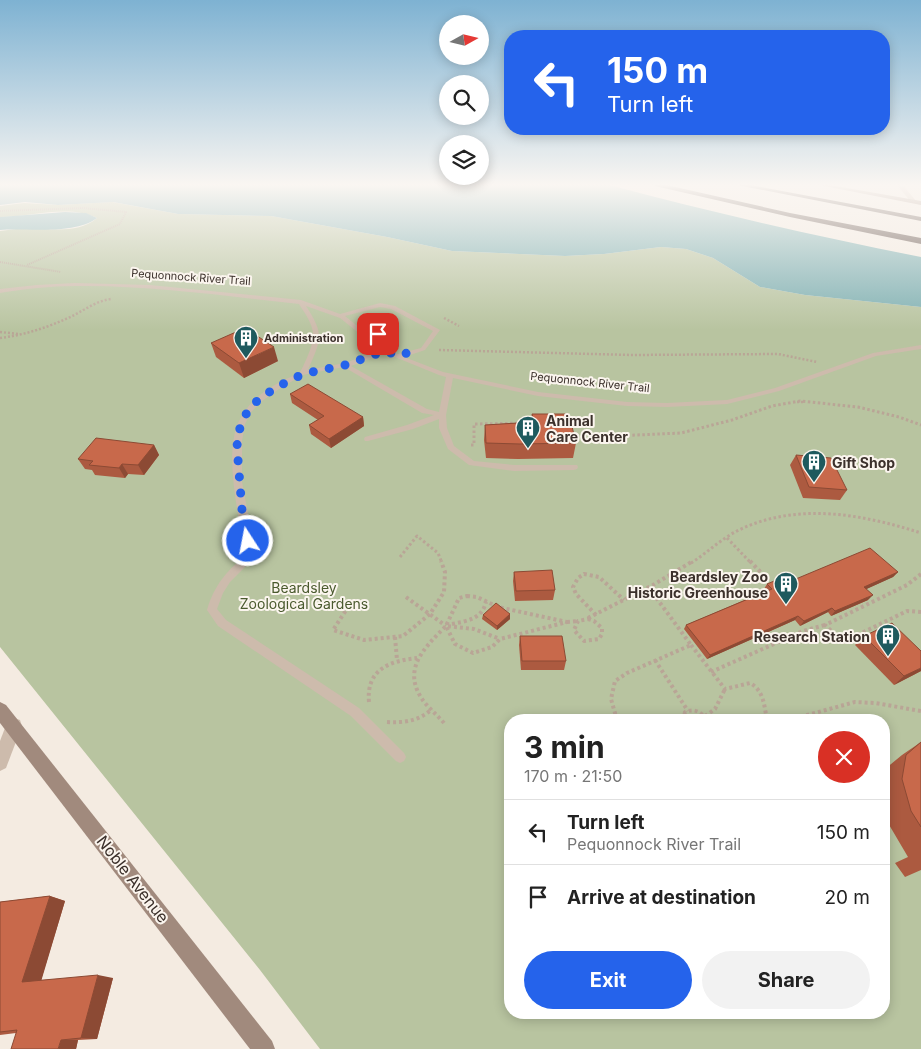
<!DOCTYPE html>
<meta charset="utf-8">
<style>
:root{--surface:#fff;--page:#f2f2f2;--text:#222;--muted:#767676;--line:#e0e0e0;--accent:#2563eb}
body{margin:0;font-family:Inter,sans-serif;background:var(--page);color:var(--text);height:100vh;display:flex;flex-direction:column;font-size:19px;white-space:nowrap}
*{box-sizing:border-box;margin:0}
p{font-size:16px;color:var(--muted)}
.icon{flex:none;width:28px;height:28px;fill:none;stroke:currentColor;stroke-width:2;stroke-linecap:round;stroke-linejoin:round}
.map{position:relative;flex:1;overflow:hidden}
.details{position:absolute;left:504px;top:714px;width:386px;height:305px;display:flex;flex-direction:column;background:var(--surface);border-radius:20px;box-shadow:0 2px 12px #0003}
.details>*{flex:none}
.top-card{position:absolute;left:504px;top:30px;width:386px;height:105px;border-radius:20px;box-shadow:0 2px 12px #0003;background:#2563eb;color:#fff;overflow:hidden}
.needle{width:32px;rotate:82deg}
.controls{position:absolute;left:439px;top:15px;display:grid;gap:10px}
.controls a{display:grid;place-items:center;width:50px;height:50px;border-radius:50%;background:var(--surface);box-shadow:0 2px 12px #0003;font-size:25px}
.pin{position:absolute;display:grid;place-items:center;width:42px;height:42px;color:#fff;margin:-21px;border-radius:10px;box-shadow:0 2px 8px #0006}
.me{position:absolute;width:55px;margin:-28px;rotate:349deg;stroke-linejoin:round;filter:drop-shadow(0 0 4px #0008)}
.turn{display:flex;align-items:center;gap:18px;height:105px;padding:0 20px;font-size:22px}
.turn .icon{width:65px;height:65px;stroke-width:2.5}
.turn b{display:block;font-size:35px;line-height:42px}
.round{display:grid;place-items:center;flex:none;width:52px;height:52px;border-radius:26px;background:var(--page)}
.headline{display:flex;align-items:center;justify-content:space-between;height:85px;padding:0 20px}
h1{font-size:30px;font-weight:700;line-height:38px}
.button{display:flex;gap:10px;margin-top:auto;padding:10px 20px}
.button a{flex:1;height:58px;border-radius:30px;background:var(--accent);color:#fff;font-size:20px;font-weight:700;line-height:58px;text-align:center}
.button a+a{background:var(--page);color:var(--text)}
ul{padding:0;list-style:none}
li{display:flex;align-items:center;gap:15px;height:65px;padding:0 20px;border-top:1px solid var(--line)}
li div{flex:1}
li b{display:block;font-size:19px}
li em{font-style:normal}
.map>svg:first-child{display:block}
</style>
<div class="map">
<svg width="921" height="1049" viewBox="0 0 921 1049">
<rect width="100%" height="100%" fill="#f4ebe1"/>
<path fill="#b8c4a0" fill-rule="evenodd" d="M112,202L178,214L271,216L387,237L452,251L565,256L604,254L661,247L686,249L713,258L760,287L805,295L921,307V1049H320L260,970L0,647V231C8,230 16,229 24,228C48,228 77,235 97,218C69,204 31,217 0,217V206L24,203L58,205ZM510,720H884V1012H510Z"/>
<g fill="#7fb0b2">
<path d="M0,184H606C710,212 815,236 921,257V307L805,295L760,287L713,258L686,249L661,247L604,254L565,256L452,251L387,237L271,216L178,214L113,202L58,205L25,202L0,205Z"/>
<path d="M65,212L86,213L97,218C75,235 28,228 0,230V217Z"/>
</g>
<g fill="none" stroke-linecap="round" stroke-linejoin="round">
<g stroke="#b9a596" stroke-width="2" stroke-dasharray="1 1" stroke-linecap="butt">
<path d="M0,211L83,208L126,212L120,224L27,265"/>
<path d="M0,262L61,272"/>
</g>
<g stroke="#b9a596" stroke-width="2.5" stroke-dasharray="2 2" stroke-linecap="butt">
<path d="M444,318L459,326"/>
<path d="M0,332L19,334"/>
<path d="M381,333L397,324"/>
<path d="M0,338C24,335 46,328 68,318C82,312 95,301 111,299"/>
<path d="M439,350L632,355L778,354L817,362"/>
<path d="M797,402H805"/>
</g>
<g stroke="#b9a596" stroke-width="3" stroke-dasharray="2.5 2.5" stroke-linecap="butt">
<path d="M612,443L615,436L681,433L732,420L772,406L800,401L858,407L899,417L921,425"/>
<path d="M471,445H474V424L531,423"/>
<path d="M727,538L751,563"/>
<path d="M400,557L417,536L438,553L442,563"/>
<path d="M691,563C707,553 722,538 739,530C797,502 862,514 921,533"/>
</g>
<g stroke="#b9a596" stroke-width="4" stroke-dasharray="3 3" stroke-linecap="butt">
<path d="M750,561L771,583"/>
<path d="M921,574L907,585L825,625L843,642L907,611L921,612"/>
<path d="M467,596L477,597L498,607L567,622L500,639L492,647L473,653L455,644L446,626L459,598Z"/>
<path d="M406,597L446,626"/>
<path d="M352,601L333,630L364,640L403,636L430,614L444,592L445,572L441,561"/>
<path d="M596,615L576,594L573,587L578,578L584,574L599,577L624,600"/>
<path d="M588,618L653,585L693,561"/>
<path d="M588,619L594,621L602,628V634L599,639L584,641L574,630L578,621Z"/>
<path d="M567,622L578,621"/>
<path d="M452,624C467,621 482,619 486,602"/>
<path d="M395,637L397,660"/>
<path d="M691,645L725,689L750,683C764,691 764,705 767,720"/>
<path d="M655,660L688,711"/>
<path d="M711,672L803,631L825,625"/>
<path d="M369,702C366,669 390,661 417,658"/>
<path d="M705,716L715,709L725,689"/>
<path d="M617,720L611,699L615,681L627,673L691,645L649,588"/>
<path d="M683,720L685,712C695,708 701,712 707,720"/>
<path d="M789,720L855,702L875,703L921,711"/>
<path d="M387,722C404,723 419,721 432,709"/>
<path d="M444,723C438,716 431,710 425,703C400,671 423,649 446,626L474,629L500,639"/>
</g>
<path fill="#cdbbac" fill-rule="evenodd" d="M75,283L150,285L301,300L340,314L380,303L395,306L440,330L425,350L404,357L443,372L538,392L627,402L667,403L727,400L775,388L873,353L921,345V349L876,356L779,391L727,404L667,407L627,406L538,396L453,378L446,415L447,428L454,446L474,461L514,465H577L578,467L577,469L574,470L514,471L469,465L448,449L439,428V419L413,429L368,441H365L364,439L365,437L407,425L434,415L422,413L344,367L312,373L303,375L282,387L262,401L251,412L245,424L242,441V482L256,556L230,582L223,593L217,609L226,620L359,708L404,753L406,757L404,761L400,763L396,761L351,716L218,626L207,610C215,584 226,572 246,555C239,520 224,456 238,423C247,403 263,391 282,381C287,378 294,376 299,373C302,370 304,364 306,360C318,333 314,327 299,304C225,296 150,285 76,286C50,286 25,289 0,293V289L37,285ZM306,306L340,318L380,350L345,363L308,370C321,339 325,335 306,306ZM380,307L391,309L433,331L421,348L398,354L387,350L345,316ZM385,353L439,375L446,377L439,412L427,409L351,366Z"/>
<g fill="#cdbbac" fill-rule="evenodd">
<path d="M896,184H902L916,201V203H912Z"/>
<path d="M14,718L20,720L22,726L6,768L0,771V741L8,720Z"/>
</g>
<g fill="#a18a7d" fill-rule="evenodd">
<path d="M814,184H824L921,201V205Z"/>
<path d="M0,702L6,705L272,1041L275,1049H250L0,723Z"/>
</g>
<g fill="#5c4a42" fill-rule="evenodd">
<path d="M652,184H662L790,213L921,238V244L790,217L655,186Z"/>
<path d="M732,184H745L921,217V221Z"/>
</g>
</g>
<g fill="#ac5a40">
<path d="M211,343L278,361L244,378L216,357Z"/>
<path d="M290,394L363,417L364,426L331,448L311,434L309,425L318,420L292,403Z"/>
<path d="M532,414L576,443L573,458L518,459L486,458L484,440L485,425L531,422Z"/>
<path d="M154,445L159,455L144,475L128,474L125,478L95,475L92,470L85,469L78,459Z"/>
<path d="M796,455L847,490L840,500L803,498L790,465Z"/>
<path d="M514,572L555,590L553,600L515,601L513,581Z"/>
<path d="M898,572L893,577L866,589L868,600L831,616L828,612L800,626L795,620L707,659L684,629L686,625L766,591L764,589L767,584L791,581Z"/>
<path d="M510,614V619L497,630L482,619L483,615Z"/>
<path d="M520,636L566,661L564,670H521L519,645Z"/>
<path d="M864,636L921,671L894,685L855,645Z"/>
<path d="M921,742V870L905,877L895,863L908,857L888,823L884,804V775L885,769L902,755Z"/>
<path d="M50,896L65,901L41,980L113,978L97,1039L78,1040L76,1049L16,1033L0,1035V902Z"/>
</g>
<g fill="#8c4a34">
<path d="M274,347L278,361L244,378L239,363Z"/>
<path d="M363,417L364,426L331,448L329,439Z"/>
<path d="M154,445L159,455L144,475L138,465Z"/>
<path d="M122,464L128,474L125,478L119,468Z"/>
<path d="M898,572L893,577L860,592L864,587Z"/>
<path d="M873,595L868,600L831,616L835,611Z"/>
<path d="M832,608L828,612L800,626L804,621Z"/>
<path d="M510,614V619L497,630V626Z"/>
<path d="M798,616L795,620L707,659L710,655Z"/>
<path d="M921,668V671L894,685L904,676Z"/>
<path d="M50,896L65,901L40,985L22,982Z"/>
<path d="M98,975L113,978L97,1039L81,1038Z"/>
<path d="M61,1040H78L76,1049H58Z"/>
</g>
<g fill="#c8694b" stroke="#8c4a34">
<path d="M245,328L274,347L239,363L211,343Z"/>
<path d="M308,384L363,417L329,439L309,425L324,416L290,394Z"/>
<path d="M532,414H569L576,443L520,444L486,443L485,425L534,422Z"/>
<path d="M96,438L154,445L138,465L122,464L119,468L89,465L93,461L78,459Z"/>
<path d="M796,455L831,458L847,490L809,487Z"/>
<path d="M870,548L898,572L864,587L873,595L835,611L832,608L804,621L798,616L710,655L686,625L772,589L767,584L786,576L791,581Z"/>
<path d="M552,570L555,590L516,591L514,572Z"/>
<path d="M496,603L510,614L497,626L483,615Z"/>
<path d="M892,623L921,651V668L904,676L864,636Z"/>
<path d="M520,636H562L566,661H522Z"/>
<path d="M921,742V827L911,811L902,779L906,755Z"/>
<path d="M50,896L22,982L98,975L81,1038L61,1040L58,1049H11L17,1030L0,1032V902Z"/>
</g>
<linearGradient id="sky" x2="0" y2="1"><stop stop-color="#7eb2d2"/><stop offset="0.56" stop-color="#faf6f2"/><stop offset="1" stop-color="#faf6f2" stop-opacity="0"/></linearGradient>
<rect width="921" height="330" fill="url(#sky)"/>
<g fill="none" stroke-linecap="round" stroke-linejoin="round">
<path stroke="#2563eb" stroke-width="9" stroke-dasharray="0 16.2" d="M248,541L242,510L237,447L238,433L247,412L257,401L275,388L303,374L345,365L385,351L399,356L407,353L378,334"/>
</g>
<defs>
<symbol id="building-pin" viewBox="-11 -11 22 30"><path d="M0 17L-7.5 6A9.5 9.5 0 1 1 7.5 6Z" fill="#1f5a5e" stroke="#fbf5ee"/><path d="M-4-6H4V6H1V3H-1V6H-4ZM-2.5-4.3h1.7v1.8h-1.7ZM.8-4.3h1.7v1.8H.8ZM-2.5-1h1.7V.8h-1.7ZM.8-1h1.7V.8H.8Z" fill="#fff"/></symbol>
</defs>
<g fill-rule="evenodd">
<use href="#building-pin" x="232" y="324" width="28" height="38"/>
<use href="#building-pin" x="514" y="414" width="28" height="38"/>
<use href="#building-pin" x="800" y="448" width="28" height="38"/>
<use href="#building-pin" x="772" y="570" width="28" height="38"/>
<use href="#building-pin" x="874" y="622" width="28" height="38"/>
</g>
<g text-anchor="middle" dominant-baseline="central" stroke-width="4" stroke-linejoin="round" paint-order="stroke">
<g font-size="11" fill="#3b302b" stroke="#fbf5ee">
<text transform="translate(191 277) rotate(4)">Pequonnock River Trail</text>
<text transform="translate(590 382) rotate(6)">Pequonnock River Trail</text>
</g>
<g font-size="11" font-weight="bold" fill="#3b302b" stroke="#fbf5ee" text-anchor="start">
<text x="264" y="338">Administration</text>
</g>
<g font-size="14" font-weight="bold" fill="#3b302b" stroke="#fbf5ee" text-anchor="start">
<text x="546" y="420">Animal<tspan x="546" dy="16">Care Center</tspan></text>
<text x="832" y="462">Gift Shop</text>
<text x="768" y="576" text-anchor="end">Beardsley Zoo<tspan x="768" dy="16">Historic Greenhouse</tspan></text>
<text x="870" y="636" text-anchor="end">Research Station</text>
</g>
<g font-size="14" fill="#4a5a2e" stroke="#fbf5ee">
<text x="304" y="587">Beardsley<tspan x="304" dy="16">Zoological Gardens</tspan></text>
</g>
<g font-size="16" fill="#3b302b" stroke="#fbf5ee">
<text transform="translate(133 879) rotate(52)">Noble Avenue</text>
</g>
</g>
</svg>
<div class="controls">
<a><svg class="needle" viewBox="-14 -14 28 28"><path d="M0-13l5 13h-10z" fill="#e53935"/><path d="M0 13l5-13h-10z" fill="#767676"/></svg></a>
<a><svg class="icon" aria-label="search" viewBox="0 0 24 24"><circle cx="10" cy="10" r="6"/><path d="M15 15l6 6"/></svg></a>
<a><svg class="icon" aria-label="layers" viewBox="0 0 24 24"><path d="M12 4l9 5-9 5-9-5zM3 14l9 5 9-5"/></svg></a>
</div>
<div class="pin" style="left:378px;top:334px;background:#d93025"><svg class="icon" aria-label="arrive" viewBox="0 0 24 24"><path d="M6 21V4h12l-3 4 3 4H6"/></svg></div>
<svg class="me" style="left:248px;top:541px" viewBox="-20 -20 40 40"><circle r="17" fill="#2563eb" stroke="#fff" stroke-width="3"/><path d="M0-11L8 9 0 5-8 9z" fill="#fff"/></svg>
<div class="top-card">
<div class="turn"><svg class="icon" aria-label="left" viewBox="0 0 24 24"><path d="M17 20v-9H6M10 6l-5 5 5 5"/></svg><div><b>150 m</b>Turn left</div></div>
</div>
<section class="details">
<div class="headline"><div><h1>3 min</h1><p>170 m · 21:50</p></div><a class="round" style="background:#d93025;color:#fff"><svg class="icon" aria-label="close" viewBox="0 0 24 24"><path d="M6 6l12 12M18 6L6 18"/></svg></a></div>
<ul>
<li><svg class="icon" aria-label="left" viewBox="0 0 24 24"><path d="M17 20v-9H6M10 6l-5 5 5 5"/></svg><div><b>Turn left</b><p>Pequonnock River Trail</p></div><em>150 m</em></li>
<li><svg class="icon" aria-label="arrive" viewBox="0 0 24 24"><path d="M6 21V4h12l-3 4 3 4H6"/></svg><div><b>Arrive at destination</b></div><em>20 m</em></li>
</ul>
<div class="button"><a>Exit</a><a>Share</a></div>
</section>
</div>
